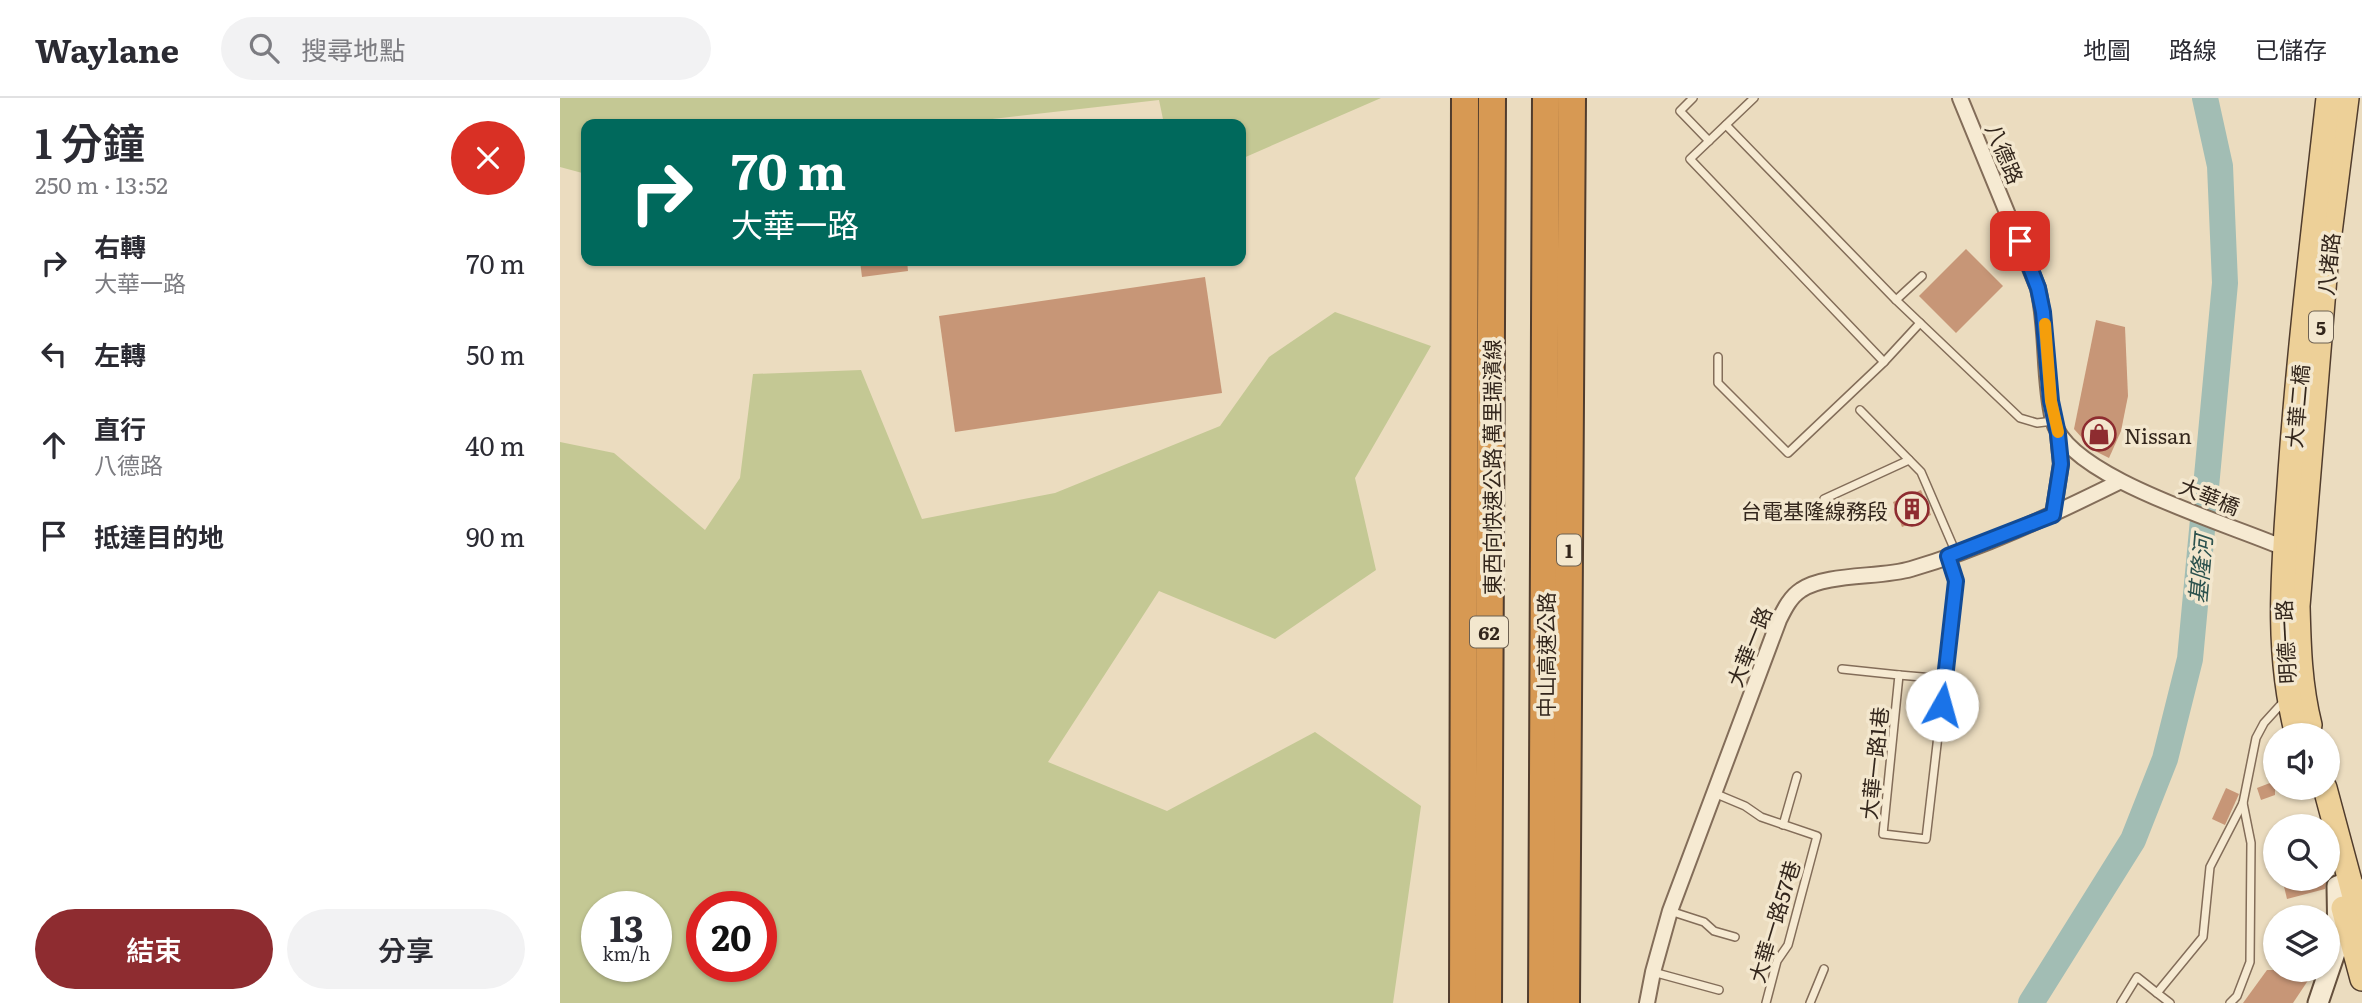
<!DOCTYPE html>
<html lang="zh-TW">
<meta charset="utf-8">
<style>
:root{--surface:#fff;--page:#f2f2f3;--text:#2b2b33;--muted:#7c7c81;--line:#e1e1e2;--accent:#8e2c30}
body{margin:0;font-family:Literata,"Noto Sans TC",serif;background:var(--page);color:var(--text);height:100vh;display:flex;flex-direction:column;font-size:26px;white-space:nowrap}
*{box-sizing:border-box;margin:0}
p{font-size:23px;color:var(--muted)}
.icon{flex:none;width:38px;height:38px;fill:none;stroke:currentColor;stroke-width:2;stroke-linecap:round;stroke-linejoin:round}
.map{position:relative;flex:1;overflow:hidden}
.sheet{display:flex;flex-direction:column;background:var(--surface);width:560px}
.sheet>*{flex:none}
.top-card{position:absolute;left:21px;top:21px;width:665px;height:147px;border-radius:14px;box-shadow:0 2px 5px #0004;background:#00695c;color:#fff;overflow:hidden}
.controls{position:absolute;left:1703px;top:625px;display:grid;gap:14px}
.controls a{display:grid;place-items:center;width:77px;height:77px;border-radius:50%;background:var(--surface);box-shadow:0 2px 5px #0004;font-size:35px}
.speed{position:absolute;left:21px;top:793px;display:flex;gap:14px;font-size:35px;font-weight:700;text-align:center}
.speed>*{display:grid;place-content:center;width:91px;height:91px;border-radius:50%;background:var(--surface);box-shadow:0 2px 5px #0004;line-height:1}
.speed small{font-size:18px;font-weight:400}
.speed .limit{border:10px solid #d22;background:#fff;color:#111}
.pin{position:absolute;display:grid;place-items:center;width:60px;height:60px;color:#fff;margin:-30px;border-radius:14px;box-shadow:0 4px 10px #0006}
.me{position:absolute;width:77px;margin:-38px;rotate:7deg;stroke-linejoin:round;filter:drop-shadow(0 0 5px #0008)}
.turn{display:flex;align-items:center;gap:24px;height:147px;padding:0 35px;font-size:32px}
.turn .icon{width:91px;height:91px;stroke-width:2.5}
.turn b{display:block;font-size:49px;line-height:60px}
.round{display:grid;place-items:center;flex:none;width:74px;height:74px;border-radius:37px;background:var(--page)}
.head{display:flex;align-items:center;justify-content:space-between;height:119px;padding:0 35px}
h1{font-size:42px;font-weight:600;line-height:52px}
.primary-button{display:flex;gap:14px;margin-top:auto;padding:14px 35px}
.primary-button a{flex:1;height:80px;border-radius:42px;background:var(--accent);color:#fff;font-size:28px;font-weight:600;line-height:80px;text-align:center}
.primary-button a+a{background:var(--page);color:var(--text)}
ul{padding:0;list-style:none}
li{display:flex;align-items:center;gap:21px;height:91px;padding:0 35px}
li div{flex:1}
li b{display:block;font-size:26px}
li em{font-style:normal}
header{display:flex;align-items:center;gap:42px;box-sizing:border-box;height:98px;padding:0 35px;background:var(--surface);border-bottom:2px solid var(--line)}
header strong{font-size:33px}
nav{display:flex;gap:38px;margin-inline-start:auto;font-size:24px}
.search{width:490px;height:63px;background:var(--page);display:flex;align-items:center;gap:18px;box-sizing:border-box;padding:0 24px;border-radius:38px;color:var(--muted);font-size:26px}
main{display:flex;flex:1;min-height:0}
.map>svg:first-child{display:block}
</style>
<header>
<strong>Waylane</strong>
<div class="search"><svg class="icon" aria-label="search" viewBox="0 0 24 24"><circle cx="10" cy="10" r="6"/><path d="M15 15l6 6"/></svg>搜尋地點</div>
<nav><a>地圖</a><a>路線</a><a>已儲存</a></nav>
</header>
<main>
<section class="sheet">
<div class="head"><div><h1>1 分鐘</h1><p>250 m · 13:52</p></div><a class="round" style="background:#d93025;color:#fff"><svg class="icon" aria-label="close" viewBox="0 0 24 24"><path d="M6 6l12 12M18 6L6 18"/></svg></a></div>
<ul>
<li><svg class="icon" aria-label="right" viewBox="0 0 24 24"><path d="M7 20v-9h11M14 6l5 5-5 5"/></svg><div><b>右轉</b><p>大華一路</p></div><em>70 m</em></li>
<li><svg class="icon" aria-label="left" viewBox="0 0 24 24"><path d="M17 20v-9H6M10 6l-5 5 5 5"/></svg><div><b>左轉</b></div><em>50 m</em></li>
<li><svg class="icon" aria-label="ahead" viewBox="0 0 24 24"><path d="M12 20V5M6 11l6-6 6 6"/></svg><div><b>直行</b><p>八德路</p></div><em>40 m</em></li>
<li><svg class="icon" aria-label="arrive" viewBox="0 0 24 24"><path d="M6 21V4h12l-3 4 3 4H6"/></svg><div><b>抵達目的地</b></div><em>90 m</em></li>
</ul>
<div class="primary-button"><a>結束</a><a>分享</a></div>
</section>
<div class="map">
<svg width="1802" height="905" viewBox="0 0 1802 905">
<rect width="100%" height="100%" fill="#ebdcbf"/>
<g fill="#c4c894" fill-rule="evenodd">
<path d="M0,0H821L681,61V26H604L599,2L424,22L413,26H26V76L0,69Z"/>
<path d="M775,214L871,248L795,380L816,472L715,541L599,493L488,664L607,713L755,634L861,708L833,905H0V344L54,355L145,432L180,380L193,276L301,272L362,421L495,395L660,328L709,259ZM37,808H96V868H37ZM142,808H201V868H142Z"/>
</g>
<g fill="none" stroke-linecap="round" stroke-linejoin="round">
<path stroke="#a2bdb4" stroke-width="26" d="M1471,905L1573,742L1605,661L1630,561L1665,185L1660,68L1645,0"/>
</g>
<g fill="#c79677">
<path d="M1406,151L1443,188L1396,235L1359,198Z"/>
<path d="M300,163H347L348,173L302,179Z"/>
<path d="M645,179L662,295L395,334L379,218Z"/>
<path d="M1536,222L1565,229L1568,298L1561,333L1549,360L1533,352L1514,331Z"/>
<path d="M1361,392L1371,417L1342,429L1333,404Z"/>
<path d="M1715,683V697L1701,702L1697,690Z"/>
<path d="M1666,690L1679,696L1665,727L1652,721Z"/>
<path d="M1722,780H1767L1765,791L1727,801Z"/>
<path d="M1707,872H1755L1733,905H1683Z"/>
</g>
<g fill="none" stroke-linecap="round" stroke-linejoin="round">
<defs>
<g id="lane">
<path d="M1133,0L1120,13L1149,43"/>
<path d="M1194,0L1130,61L1324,264L1360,225"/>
<path d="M1166,27L1336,202"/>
<path d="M1362,178L1336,202L1460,320L1477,325L1493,323"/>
<path d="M1158,259V285L1228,355L1324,264"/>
<path d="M1300,312L1361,374L1396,455"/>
<path d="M1264,401L1349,362"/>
<path d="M1282,571L1339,577L1323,736L1366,741L1396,483L1389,459"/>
<path d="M1339,577L1385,581"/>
<path d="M1154,695L1185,708L1201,719L1257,738L1228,847L1217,863L1206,905"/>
<path d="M1223,727L1237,678"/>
<path d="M1110,813L1144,824L1154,833L1175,839"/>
<path d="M1093,874L1159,892"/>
<path d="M1597,895L1610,905"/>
<path d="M1250,905L1264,871"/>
<path d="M1561,905L1577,879L1597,895L1643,839L1650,769L1683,705L1696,640L1704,625L1724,603"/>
<path d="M1670,905L1677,898L1690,864L1691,745L1683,705"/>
</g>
<g id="street">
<path d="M1400,0L1478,190C1488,233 1483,279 1493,322C1507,381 1678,428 1731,453"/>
<path d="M1493,417L1501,366L1498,336"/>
<path d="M1087,905L1093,874L1110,813L1219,522C1224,512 1230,499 1241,492C1266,475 1321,480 1351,471C1423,450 1492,417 1559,384"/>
</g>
<path id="secondary" d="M1758,905L1778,846L1777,788L1790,783L1800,794"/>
<g id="primary">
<path d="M1750,627C1740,587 1739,548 1738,508L1766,167L1787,0"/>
<path d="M1737,637C1714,548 1724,464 1730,374C1739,249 1754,125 1768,0"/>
<path d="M1765,690L1802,828"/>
<path d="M1783,810L1802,881"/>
</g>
<g id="highway">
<path d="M903,905L905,0"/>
<path d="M928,905L932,0"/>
<path d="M982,905L986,0"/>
<path d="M1006,905L1012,0"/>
</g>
</defs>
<use href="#lane" stroke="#836d59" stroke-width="10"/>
<use href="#street" stroke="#836d59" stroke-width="18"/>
<use href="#secondary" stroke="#644f3c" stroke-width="23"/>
<use href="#primary" stroke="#503c2d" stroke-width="26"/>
<use href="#highway" stroke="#503c2d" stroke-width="30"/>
<use href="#lane" stroke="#f6ead2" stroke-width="7"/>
<use href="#street" stroke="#f6ead2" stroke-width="14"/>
<use href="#secondary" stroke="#f6ead2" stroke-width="19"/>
<use href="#primary" stroke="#edd098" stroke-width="23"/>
<use href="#highway" stroke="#d79953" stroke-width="26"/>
</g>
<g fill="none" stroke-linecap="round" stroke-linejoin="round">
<defs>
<path id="route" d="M1382,607L1396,483L1388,458L1493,417L1501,366L1498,336L1491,303L1483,214L1478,190L1460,143"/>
</defs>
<use href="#route" stroke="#114b97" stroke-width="18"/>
<use href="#route" stroke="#1a73e8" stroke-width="12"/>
<path stroke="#f59e0b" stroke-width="12" d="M1485,226L1491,303L1498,334"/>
</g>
<defs>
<symbol id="shop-ring" viewBox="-11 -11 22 22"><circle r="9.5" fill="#f3e7ce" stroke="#8e2c30" stroke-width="1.5"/><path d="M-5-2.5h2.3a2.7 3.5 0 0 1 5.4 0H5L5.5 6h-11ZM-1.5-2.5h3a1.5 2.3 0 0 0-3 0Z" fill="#8e2c30"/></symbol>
<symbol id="building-ring" viewBox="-11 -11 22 22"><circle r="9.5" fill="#f3e7ce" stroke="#8e2c30" stroke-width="1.5"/><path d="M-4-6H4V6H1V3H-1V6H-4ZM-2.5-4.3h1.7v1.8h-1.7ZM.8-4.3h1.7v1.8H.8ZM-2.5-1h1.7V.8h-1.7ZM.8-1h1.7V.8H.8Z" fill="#8e2c30"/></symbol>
</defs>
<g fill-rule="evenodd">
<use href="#shop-ring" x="1520" y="317" width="38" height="38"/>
<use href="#building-ring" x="1333" y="392" width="38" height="38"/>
</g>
<g text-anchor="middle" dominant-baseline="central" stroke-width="7" stroke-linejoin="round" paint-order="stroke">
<g fill="#f3e7ce" stroke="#6d6051" stroke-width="2">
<rect x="1749" y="213.5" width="24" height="31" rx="5"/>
<rect x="997" y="436.5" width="24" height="31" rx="5"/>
<rect x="910" y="518.5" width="38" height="31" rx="5"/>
</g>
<g font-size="19" font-weight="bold" fill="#33261c">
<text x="1761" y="229">5</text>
<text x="1009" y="452">1</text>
<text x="929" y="534">62</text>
</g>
<g font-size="21" fill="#33261c" stroke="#f3e7ce">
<text transform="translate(1446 55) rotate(67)">八德路</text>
<text transform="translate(1767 166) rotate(-84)">八堵路</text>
<text transform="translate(1736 308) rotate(-85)">大華二橋</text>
<text transform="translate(930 369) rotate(-90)">東西向快速公路 萬里瑞濱線</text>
<text transform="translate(1650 397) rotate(22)">大華橋</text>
<text transform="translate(1724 544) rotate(-93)">明德一路</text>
<text transform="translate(1188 548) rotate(-68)">大華一路</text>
<text transform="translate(984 557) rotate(-90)">中山高速公路</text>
<text transform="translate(1313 665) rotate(-84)">大華一路1巷</text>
<text transform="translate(1213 823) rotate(-73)">大華一路57巷</text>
</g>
<g font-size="21" fill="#33261c" stroke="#f3e7ce" text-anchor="start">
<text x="1564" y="336">Nissan</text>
<text x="1328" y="411" text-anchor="end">台電基隆線務段</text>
</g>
<g font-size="23" font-style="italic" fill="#2c524e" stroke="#f3e7ce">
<text transform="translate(1639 471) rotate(-85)">基隆河</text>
</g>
</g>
</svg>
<div class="controls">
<a><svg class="icon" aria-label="sound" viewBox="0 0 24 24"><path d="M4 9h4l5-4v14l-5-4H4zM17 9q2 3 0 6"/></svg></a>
<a><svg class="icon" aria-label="search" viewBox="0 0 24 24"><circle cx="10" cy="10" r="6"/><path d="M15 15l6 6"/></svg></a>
<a><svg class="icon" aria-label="layers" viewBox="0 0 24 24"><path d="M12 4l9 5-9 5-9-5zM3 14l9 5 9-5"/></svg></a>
</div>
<div class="speed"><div>13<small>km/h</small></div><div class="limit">20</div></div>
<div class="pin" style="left:1460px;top:143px;background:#d93025"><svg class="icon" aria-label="arrive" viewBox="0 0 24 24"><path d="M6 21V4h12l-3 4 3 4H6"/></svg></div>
<svg class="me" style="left:1382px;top:607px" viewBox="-20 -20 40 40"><circle r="19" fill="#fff"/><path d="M0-13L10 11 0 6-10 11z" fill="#1a73e8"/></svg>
<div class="top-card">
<div class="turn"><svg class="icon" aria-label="right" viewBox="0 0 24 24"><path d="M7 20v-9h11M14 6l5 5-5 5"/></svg><div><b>70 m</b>大華一路</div></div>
</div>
</div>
</main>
